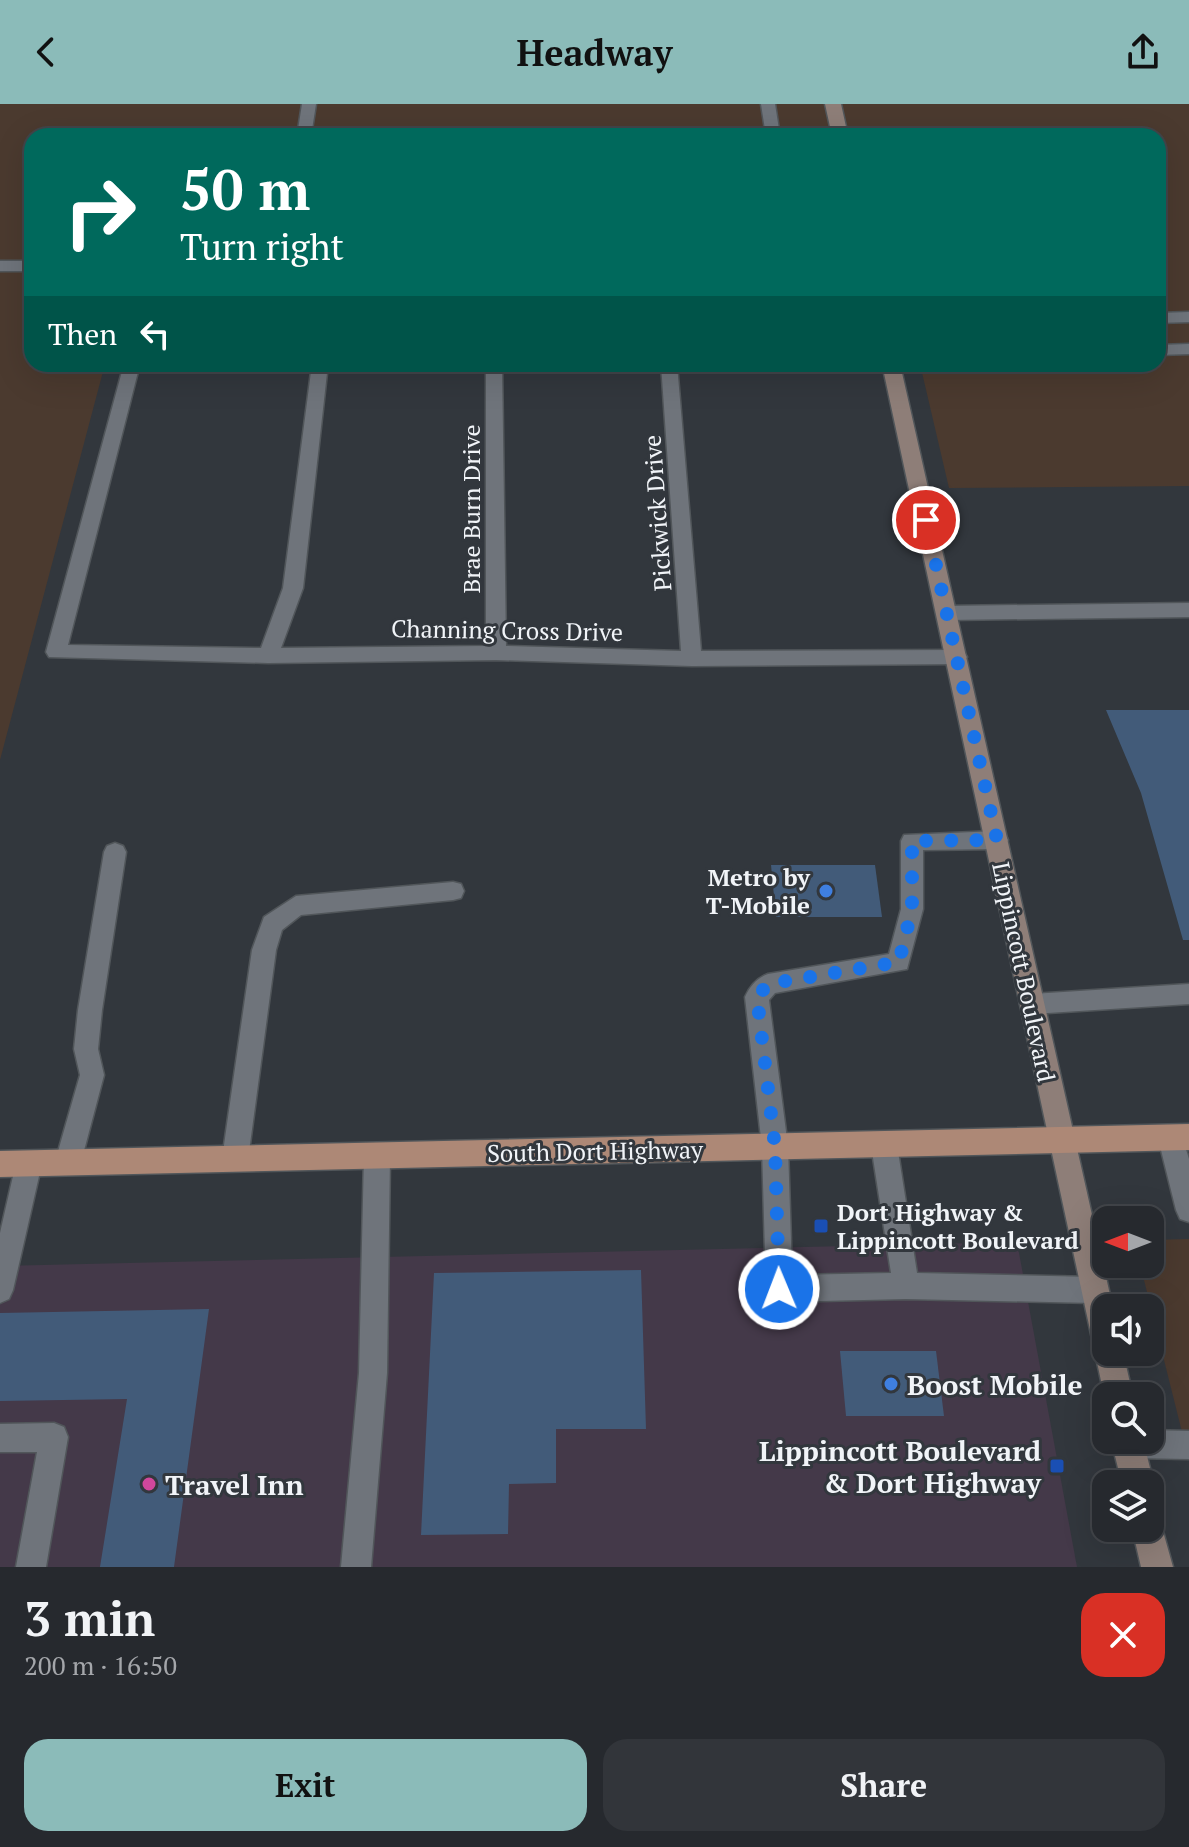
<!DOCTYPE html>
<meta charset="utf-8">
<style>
:root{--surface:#26292e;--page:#32353a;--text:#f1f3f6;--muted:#a4a6aa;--line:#42454a;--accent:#8bbbb9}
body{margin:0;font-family:"PT Serif",serif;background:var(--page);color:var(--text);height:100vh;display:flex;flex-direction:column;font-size:30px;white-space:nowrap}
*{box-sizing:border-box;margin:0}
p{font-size:26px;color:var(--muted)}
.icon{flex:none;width:44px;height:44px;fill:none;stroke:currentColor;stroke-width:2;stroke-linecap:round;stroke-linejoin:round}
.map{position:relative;height:1463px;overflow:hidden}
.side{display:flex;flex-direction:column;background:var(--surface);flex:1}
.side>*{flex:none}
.hud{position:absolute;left:24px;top:24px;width:1142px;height:244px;border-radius:24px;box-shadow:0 8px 32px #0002,0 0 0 2px var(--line);background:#00695c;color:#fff;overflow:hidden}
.needle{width:52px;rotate:270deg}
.buttons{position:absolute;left:1092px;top:1102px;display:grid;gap:16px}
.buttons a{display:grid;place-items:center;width:72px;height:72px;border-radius:16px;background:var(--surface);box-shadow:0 8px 32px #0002,0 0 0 2px var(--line);font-size:40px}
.pin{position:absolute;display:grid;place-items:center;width:68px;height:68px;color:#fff;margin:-34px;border:4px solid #fff;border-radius:50%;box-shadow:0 2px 8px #0007}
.me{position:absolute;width:88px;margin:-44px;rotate:359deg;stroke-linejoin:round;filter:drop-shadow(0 0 6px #0008)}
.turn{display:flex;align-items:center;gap:28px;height:168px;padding:0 24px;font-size:36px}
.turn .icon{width:104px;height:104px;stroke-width:2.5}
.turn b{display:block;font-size:56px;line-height:68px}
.then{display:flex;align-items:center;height:76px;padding:0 24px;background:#0003;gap:16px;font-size:30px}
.round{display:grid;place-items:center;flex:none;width:84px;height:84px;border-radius:24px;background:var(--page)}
.summary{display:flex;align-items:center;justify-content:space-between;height:136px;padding:0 24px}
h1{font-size:48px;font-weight:800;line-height:60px}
.cta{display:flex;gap:16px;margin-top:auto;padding:16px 24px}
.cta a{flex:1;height:92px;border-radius:24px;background:var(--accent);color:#111;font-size:32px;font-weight:800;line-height:92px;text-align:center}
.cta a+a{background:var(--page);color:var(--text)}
header{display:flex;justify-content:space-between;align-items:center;height:104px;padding:0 24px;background:var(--accent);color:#111;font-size:36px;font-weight:800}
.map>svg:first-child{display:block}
</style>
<header><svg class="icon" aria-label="back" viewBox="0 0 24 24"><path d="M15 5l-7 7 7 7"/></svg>Headway<svg class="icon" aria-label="share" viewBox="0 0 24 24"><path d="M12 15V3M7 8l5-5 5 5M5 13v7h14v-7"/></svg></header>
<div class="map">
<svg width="1189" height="1463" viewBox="0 0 1189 1463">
<rect width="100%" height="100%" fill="#32373d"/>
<path fill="#443949" d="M1017,1138L1077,1463H0V1162Z"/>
<g fill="#4b3a2f">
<path d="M0,0H1189V382L949,384L920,260H1158V32H32V260H105L0,656Z"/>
<path d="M1189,1135V1356L1140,1160H1150V1136Z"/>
</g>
<g fill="#425b79">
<path d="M1106,606H1189V836H1183L1141,689Z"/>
<path d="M771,761H875L882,813H776Z"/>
<path d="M641,1166L646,1325H556V1379L509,1380L508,1430L421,1431L434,1169Z"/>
<path d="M209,1205L174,1463H100L127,1295L0,1297V1209Z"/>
<path d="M840,1247H936L944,1312H846Z"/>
</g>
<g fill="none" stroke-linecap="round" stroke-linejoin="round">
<defs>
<g id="lane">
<path d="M302,0H316L311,32H297Z"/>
<path d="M761,0H775L780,32H766Z"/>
<rect x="0" y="157" width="32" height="10"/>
<path d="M1189,208V218L1158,219V209Z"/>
<path d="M1189,240V250L1158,251V241Z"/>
<path d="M124,260H140L68,541L261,544L283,484L312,260H328L303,484L281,544L486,542V260H502L506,542L681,547L661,260H677L701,547L957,546L964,548L967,553L964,558L957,560L692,562L496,556L268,559L49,553L46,548Z"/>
<path d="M1189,499V513L947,516L937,509L947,502Z"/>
<path d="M997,727L1005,730L1008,736L1005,742L997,745L923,746V805L907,865L775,889L769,896L788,1043L792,1171L891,1169L871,1041L875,1033L884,1029L893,1033L897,1041L917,1169L1094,1173L1103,1177L1107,1186L1103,1195L1094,1199L906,1195L779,1198L770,1194L766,1185L762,1043L745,893C750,882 757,874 768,870L889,850L901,805V737L904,731Z"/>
<path d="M115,739L123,742L126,748L102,906L98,945L104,971L81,1058L77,1066L68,1070L59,1066L55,1058L80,971L74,945L78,906L104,748L107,742Z"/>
<path d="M453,778L461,780L464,787L461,794L453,796L301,811L282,826L276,846L248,1055L244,1063L235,1067L226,1063L222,1055L252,846L264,813L296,792Z"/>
<path d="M1189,880V900L1032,910L1024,907L1020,900L1024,893L1032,890Z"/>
<path d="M1171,1022L1180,1026L1189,1055V1118L1180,1115L1176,1106L1158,1034L1162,1026Z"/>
<path d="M377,1040L386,1044L390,1052L387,1269L371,1463H341L359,1269L364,1052L368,1044Z"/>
<path d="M29,1047L38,1051L42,1059L13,1186L9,1195L0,1199V1129L16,1059L20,1051Z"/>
<path d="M54,1319L64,1323L68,1333L46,1463H16L37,1348H0V1320Z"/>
<path d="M1150,1326L1189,1327V1355L1128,1354L1118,1350L1115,1336H1150Z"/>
</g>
<g id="secondary">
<path d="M825,0H841L848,32H832Z"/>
<path d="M882,260H900L1113,1204H1106V1248H1123L1133,1292H1106V1300Z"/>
<path d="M1111,1336H1143L1154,1380L1150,1389V1380H1122Z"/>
<path d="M1150,1409L1159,1413L1173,1463H1141L1132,1424H1150Z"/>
</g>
<path id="primary" d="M1189,1020V1046L0,1073V1047Z"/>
</defs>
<use href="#lane" stroke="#51565a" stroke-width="3"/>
<use href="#secondary" stroke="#51565a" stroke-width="3"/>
<use href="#primary" stroke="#51565a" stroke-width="3"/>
<use href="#lane" fill="#6f747b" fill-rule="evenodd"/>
<use href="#secondary" fill="#8e7e78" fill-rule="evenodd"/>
<use href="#primary" fill="#ad8876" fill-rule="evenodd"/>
</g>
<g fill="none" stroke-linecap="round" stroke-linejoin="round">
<path stroke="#1a73e8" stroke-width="14" stroke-dasharray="0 25.2" d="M779,1185L775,1043L757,893L768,880L899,858L912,805V737L997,736L926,416"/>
</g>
<g fill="#3f7fe0" stroke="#32373d" stroke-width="3">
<circle cx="826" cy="787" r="8"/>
<circle cx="891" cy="1280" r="8"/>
</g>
<g fill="#1a4fb4" stroke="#32373d" stroke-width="3">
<rect x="813" y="1114" width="16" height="16" rx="4"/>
<rect x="1049" y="1354" width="16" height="16" rx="4"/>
</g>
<circle fill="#d1479c" stroke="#32373d" stroke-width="3" cx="149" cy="1380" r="8"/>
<g text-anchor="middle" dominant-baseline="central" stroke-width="6" stroke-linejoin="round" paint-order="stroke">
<g font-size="24" fill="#f1f4f8" stroke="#32373d">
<text transform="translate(471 405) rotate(-90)">Brae Burn Drive</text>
<text transform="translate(657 409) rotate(-94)">Pickwick Drive</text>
<text transform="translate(507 526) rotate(1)">Channing Cross Drive</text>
<text transform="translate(1024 868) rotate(78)">Lippincott Boulevard</text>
<text transform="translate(595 1047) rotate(-1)">South Dort Highway</text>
</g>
<g font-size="24" font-weight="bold" fill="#f1f4f8" stroke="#32373d" text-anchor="end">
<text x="810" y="773">Metro by<tspan x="810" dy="28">T-Mobile</tspan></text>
<text x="837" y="1108" text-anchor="start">Dort Highway &amp;<tspan x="837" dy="28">Lippincott Boulevard</tspan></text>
</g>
<g font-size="28" font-weight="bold" fill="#f1f4f8" stroke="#32373d" text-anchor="start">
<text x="907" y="1280">Boost Mobile</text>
<text x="1041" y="1346" text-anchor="end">Lippincott Boulevard<tspan x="1041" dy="32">&amp; Dort Highway</tspan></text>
<text x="165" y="1380">Travel Inn</text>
</g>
</g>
</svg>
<div class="buttons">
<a><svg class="needle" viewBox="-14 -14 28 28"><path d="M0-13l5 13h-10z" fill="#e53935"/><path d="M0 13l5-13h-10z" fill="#a4a6aa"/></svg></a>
<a><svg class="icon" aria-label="sound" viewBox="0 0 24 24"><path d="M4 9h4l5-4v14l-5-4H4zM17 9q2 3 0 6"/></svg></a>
<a><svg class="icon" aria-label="search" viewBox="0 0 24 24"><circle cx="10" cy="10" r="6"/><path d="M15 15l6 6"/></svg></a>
<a><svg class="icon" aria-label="layers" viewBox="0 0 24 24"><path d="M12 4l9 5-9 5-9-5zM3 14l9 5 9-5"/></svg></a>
</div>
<div class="pin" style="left:926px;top:416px;background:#d93025"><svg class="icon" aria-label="arrive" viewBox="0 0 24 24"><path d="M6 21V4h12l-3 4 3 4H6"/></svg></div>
<svg class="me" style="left:779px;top:1185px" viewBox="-20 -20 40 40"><circle r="17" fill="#1a73e8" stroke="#fff" stroke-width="3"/><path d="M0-11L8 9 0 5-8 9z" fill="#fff"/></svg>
<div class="hud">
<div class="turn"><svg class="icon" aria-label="right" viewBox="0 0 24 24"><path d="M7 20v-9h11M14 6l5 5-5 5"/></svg><div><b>50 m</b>Turn right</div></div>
<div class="then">Then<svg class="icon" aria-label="left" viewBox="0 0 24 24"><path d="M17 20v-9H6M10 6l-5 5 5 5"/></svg></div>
</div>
</div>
<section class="side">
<div class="summary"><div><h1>3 min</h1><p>200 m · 16:50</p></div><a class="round" style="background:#d93025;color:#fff"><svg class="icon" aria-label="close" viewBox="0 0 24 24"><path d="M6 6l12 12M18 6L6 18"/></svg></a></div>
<div class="cta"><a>Exit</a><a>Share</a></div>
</section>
